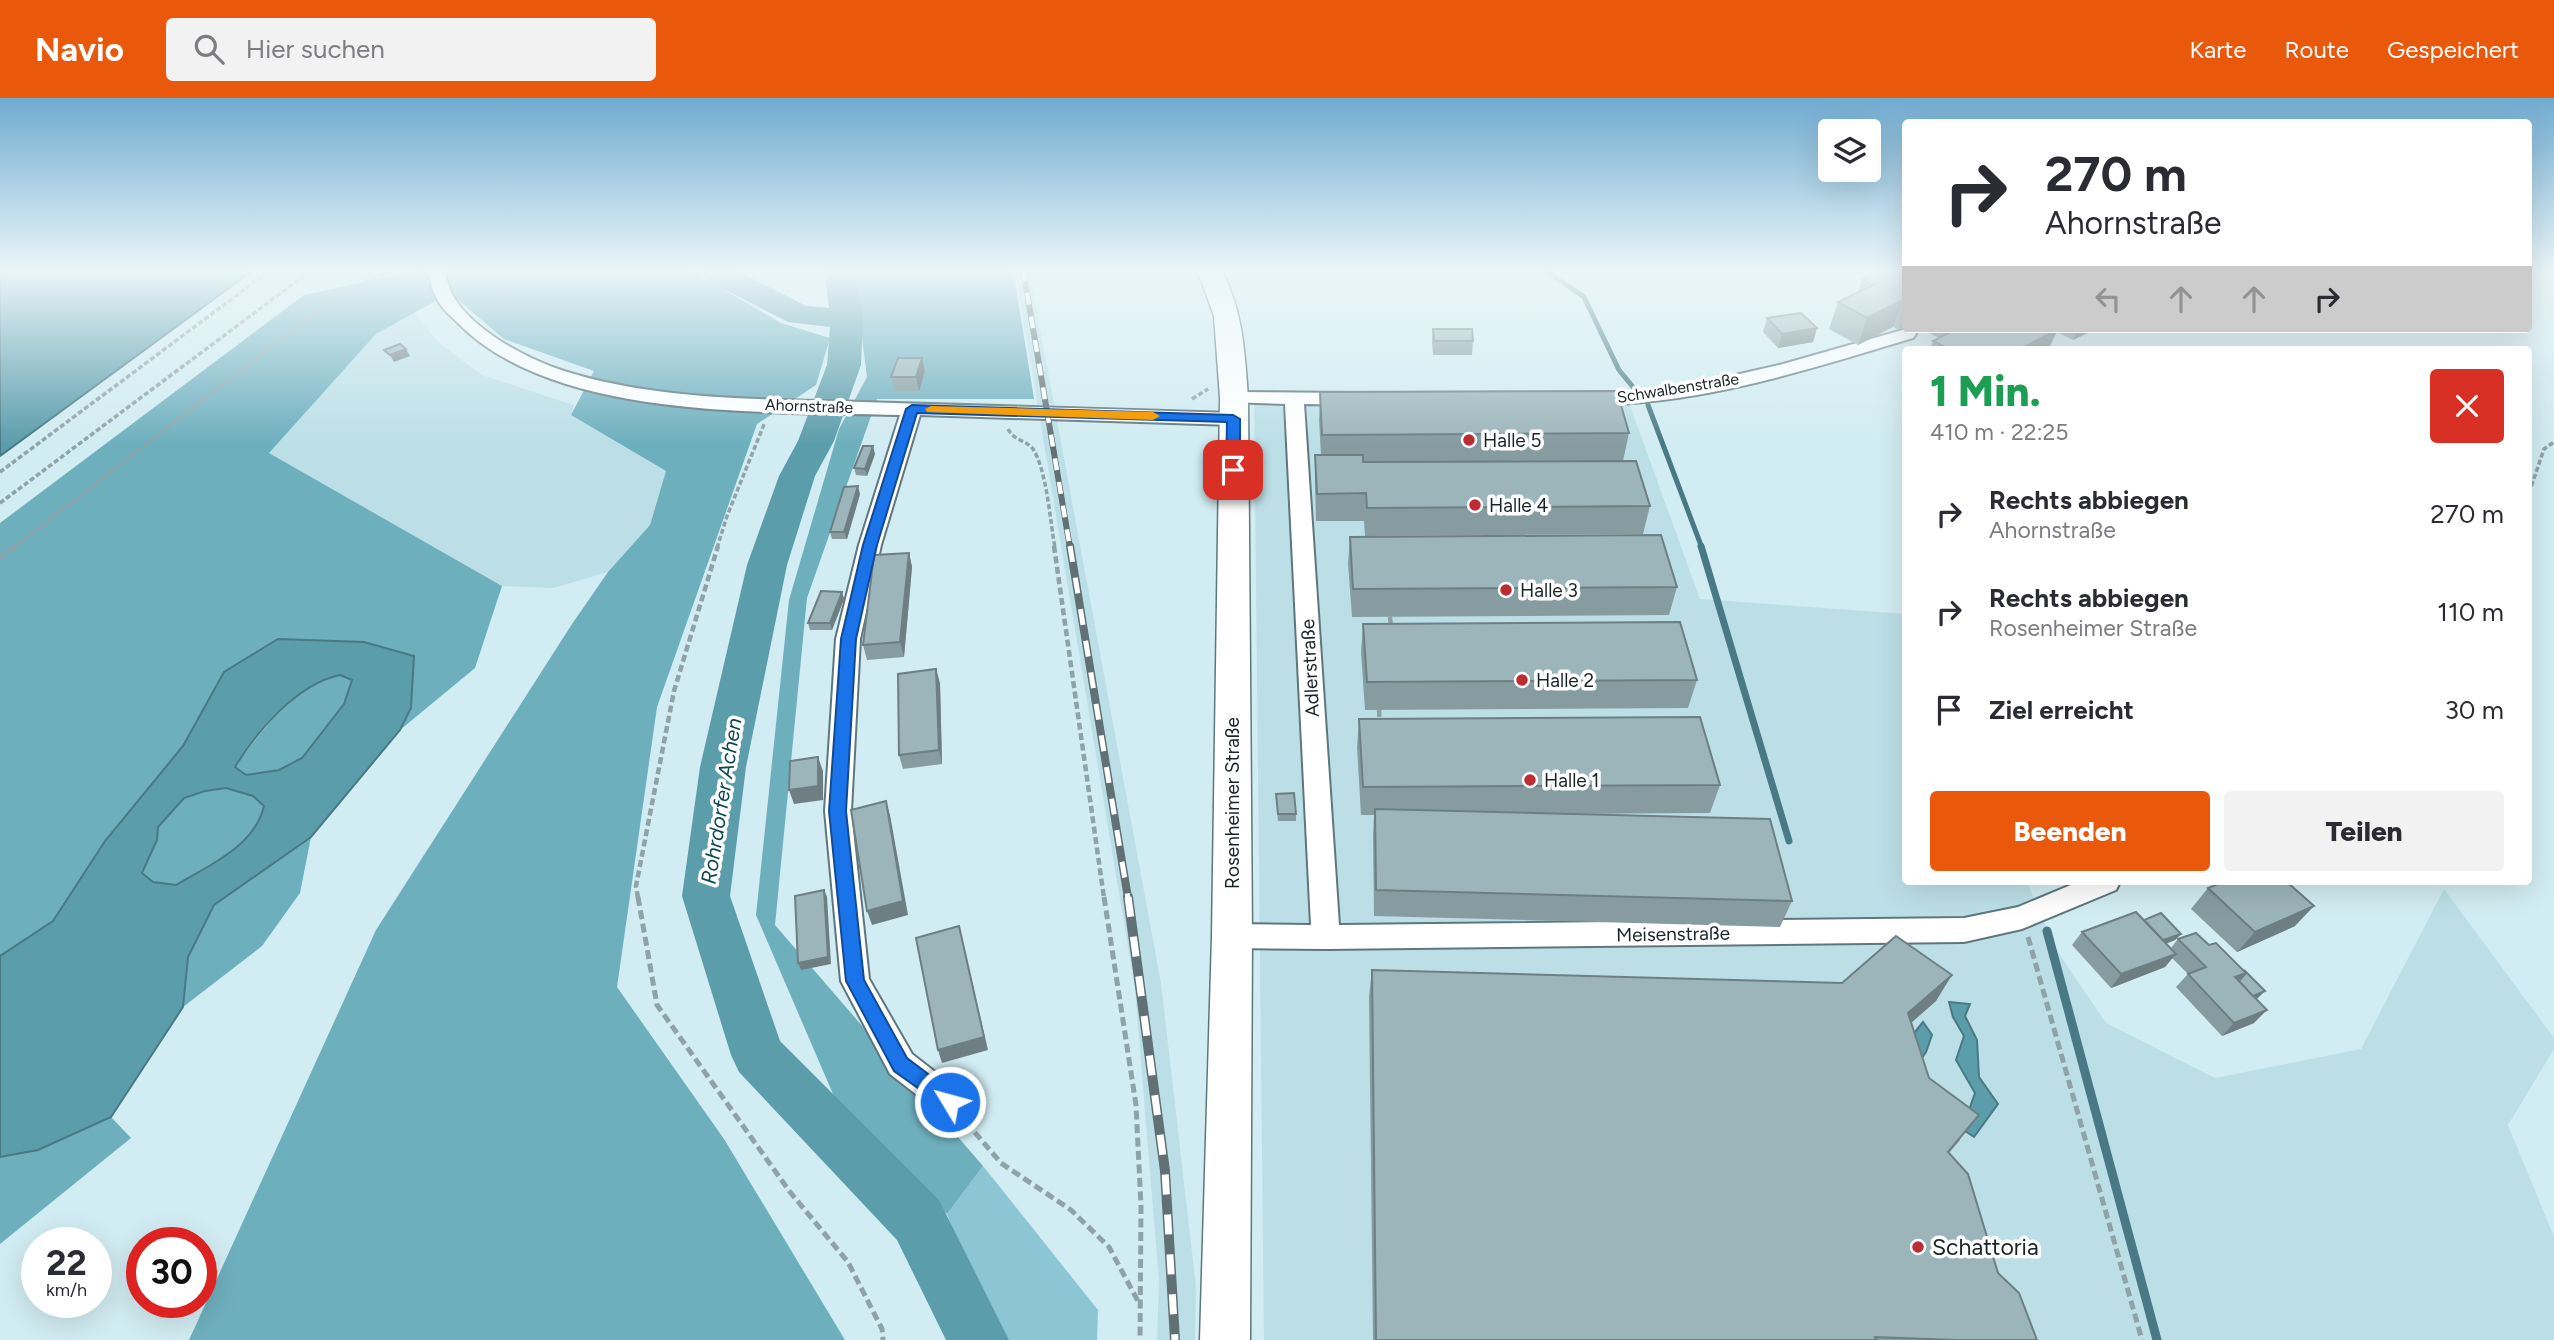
<!DOCTYPE html>
<html lang="de">
<meta charset="utf-8">
<style>
:root{--surface:#fff;--page:#f2f2f3;--text:#2b2b33;--muted:#7c7c81;--accent:#ea580c}
body{margin:0;font-family:Figtree,sans-serif;background:var(--page);color:var(--text);height:100vh;display:flex;flex-direction:column;font-size:26px;white-space:nowrap}
*{box-sizing:border-box;margin:0}
p{font-size:23px;color:var(--muted)}
.icon{flex:none;width:38px;height:38px;fill:none;stroke:currentColor;stroke-width:2;stroke-linecap:round;stroke-linejoin:round}
.map{position:relative;flex:1;overflow:hidden}
.sheet{position:absolute;left:1902px;top:248px;width:630px;height:539px;display:flex;flex-direction:column;background:var(--surface);border-radius:7px;box-shadow:0 7px 28px #0002}
.sheet>*{flex:none}
.guide{position:absolute;left:1902px;top:21px;width:630px;height:214px;border-radius:7px;box-shadow:0 7px 28px #0002;background:#fff;color:var(--text);overflow:hidden}
.buttons{position:absolute;left:1818px;top:21px;display:grid;gap:14px}
.buttons a{display:grid;place-items:center;width:63px;height:63px;border-radius:7px;background:var(--surface);box-shadow:0 7px 28px #0002;font-size:35px}
.speed{position:absolute;left:21px;top:1129px;display:flex;gap:14px;font-size:35px;font-weight:700;text-align:center}
.speed>*{display:grid;place-content:center;width:91px;height:91px;border-radius:50%;background:var(--surface);box-shadow:0 7px 28px #0002;line-height:1}
.speed small{font-size:18px;font-weight:400}
.speed .limit{border:10px solid #d22;background:#fff;color:#111}
.pin{position:absolute;display:grid;place-items:center;width:60px;height:60px;color:#fff;margin:-30px;border-radius:14px;box-shadow:0 4px 10px #0006}
.me{position:absolute;width:77px;margin:-38px;rotate:307deg;stroke-linejoin:round;filter:drop-shadow(0 0 5px #0008)}
.turn{display:flex;align-items:center;gap:24px;height:147px;padding:0 28px;font-size:32px}
.turn .icon{width:91px;height:91px;stroke-width:2.5}
.turn b{display:block;font-size:49px;line-height:60px}
.lanes{display:flex;align-items:center;height:66px;padding:0 28px;background:#0003;justify-content:center;gap:35px;direction:ltr}
.lanes .off{opacity:.35}
.round{display:grid;place-items:center;flex:none;width:74px;height:74px;border-radius:7px;background:var(--page)}
.summary{display:flex;align-items:center;justify-content:space-between;height:119px;padding:0 28px}
h1{font-size:42px;font-weight:800;line-height:52px;color:#1e9e55}
.action{display:flex;gap:14px;margin-top:auto;padding:14px 28px}
.action a{flex:1;height:80px;border-radius:7px;background:var(--accent);color:#fff;font-size:28px;font-weight:800;line-height:80px;text-align:center}
.action a+a{background:var(--page);color:var(--text)}
ul{padding:0;list-style:none}
li{display:flex;align-items:center;gap:21px;height:98px;padding:0 28px}
li div{flex:1}
li b{display:block;font-size:26px}
li em{font-style:normal}
header{display:flex;align-items:center;gap:42px;box-sizing:border-box;height:98px;padding:0 35px;background:var(--accent);color:#fff}
header strong{font-size:33px}
nav{display:flex;gap:38px;margin-inline-start:auto;font-size:24px}
.search{width:490px;height:63px;background:var(--page);display:flex;align-items:center;gap:18px;box-sizing:border-box;padding:0 24px;border-radius:7px;color:var(--muted);font-size:26px}
.map>svg:first-child{display:block}
</style>
<header>
<strong>Navio</strong>
<div class="search"><svg class="icon" aria-label="search" viewBox="0 0 24 24"><circle cx="10" cy="10" r="6"/><path d="M15 15l6 6"/></svg>Hier suchen</div>
<nav><a>Karte</a><a>Route</a><a>Gespeichert</a></nav>
</header>
<div class="map">
<svg width="2554" height="1242" viewBox="0 0 2554 1242">
<rect width="100%" height="100%" fill="#d1ecf2"/>
<g fill="#bcdfe7">
<path d="M1015,171H1029L1161,885L1196,1189L1195,1242H1157L1159,1183L1135,891Z"/>
<path d="M414,215L439,245L482,277L574,307L571,317L666,373L650,427L608,474L553,490L502,488L269,355L376,236Z"/>
<path d="M1254,300L1628,302L1700,501L1906,516V784H2027L2055,850L2106,925L2215,980L2361,951L2444,791L2554,940V951L2508,1027L2554,1139V1242H1264Z"/>
</g>
<path fill="#8cc6d4" d="M983,1068L1098,1212L1097,1242H995L947,1116Z"/>
<g fill="#6eafbe">
<path d="M424,171H689L781,225L830,240L816,287L757,326L657,609L617,889L724,1041L845,1242H189L376,832L572,526L608,474L650,427L666,373L571,317L594,273L504,241L450,195L376,236L269,355L502,488L475,570L400,632L411,610L414,559L224,574L183,648L105,743L53,823L0,858V425L304,197Z"/>
<path d="M853,171H1013L1034,301H877L807,500L775,827L983,1068L947,1116L839,1010L756,817L789,502L839,331L867,279Z"/>
<path d="M340,577L352,581L344,606L302,660L279,672L246,677L235,669C261,633 295,587 340,577Z"/>
<path d="M226,690L253,698L264,708L259,727L235,751L176,787L153,784L141,775L157,742L158,729L184,700L205,693Z"/>
<path d="M311,739L300,795L262,848L183,909L188,859L214,807Z"/>
<path d="M111,1019L131,1040L0,1146V1059L38,1052Z"/>
</g>
<g fill="#5c9dac" stroke="#487984" stroke-width="2" fill-rule="evenodd">
<path d="M0,171H255L0,358Z"/>
<path d="M278,541L364,544L414,558L411,610L400,632L311,739L214,807L188,859L183,909L111,1019L38,1052L0,1059V858L53,823L105,743L183,648L224,574ZM340,577L352,582L344,606L302,660L279,672L246,677L235,669C257,633 297,586 340,577ZM226,690L253,698L264,708C255,748 209,767 176,787L153,784L142,775L157,742L158,729L184,700L205,693Z"/>
<path d="M1949,904L1970,906L1965,918L1977,942L1979,979L1998,1006L1974,1039L1919,1002L1902,950L1923,924L1932,937L1926,954L1919,964L1940,1004L1969,1012L1975,995L1956,962L1964,938L1953,919Z"/>
</g>
<g fill="none" stroke-linecap="round" stroke-linejoin="round">
<g stroke="#487984" stroke-width="5">
<path d="M1543,171L1584,199L1619,272L1633,289"/>
<path d="M1648,307L1702,450"/>
</g>
<path stroke="#487984" stroke-width="7" d="M1701,448L1789,743"/>
<path stroke="#487984" stroke-width="9" d="M2047,833L2157,1242"/>
<path fill="#5c9dac" fill-rule="evenodd" d="M700,171H734L806,208L829,210L824,171H854L863,221L861,267L834,343L815,378L787,467L746,669L730,798L780,943L939,1102L1009,1242H946L897,1142L739,974L731,957L682,798L700,669L747,467L779,378L798,343L827,267L830,229L788,224L708,183Z"/>
<defs>
<g id="street">
<path d="M427,171H444C447,181 449,193 455,201C476,234 527,261 564,273C659,303 764,301 863,304C986,308 1110,311 1233,315L1243,321L1233,327L920,317L881,447L860,541L851,713L869,881L912,956L961,994L965,1004L961,1014L950,1018L939,1014L890,976L841,883L825,713L836,541L859,447L900,317C770,313 555,324 458,225C451,218 442,211 437,201C432,192 430,181 427,171Z"/>
<path d="M1906,231L1913,232L1916,236L1913,240C1816,269 1716,302 1614,306C1603,306 1586,311 1578,301L1588,295L1628,294L1709,283L1783,266Z"/>
<path d="M1234,294L1352,295L1362,301L1352,307L1304,306L1339,827L1964,820L2018,809L2078,784H2120L2116,792L2022,831L1964,844L1326,851L1232,850L1222,846L1218,838L1222,830L1232,826L1311,827L1285,306L1227,304L1224,300Z"/>
</g>
<path id="secondary" d="M1197,171H1221C1243,212 1245,255 1248,300L1252,838L1250,1242H1200L1212,838L1220,300L1214,218Z"/>
</defs>
<use href="#street" stroke="#5f767c" stroke-width="4"/>
<use href="#secondary" stroke="#5f767c" stroke-width="3"/>
<g stroke="#8ea2a7" stroke-width="3.5" stroke-dasharray="5 2.5" stroke-linecap="butt">
<path d="M408,171L417,186"/>
<path d="M1192,301L1208,291"/>
<path d="M1008,331C1014,343 1026,342 1033,351C1047,373 1050,423 1055,450"/>
<path d="M0,374L272,171"/>
<path d="M2529,395L2544,351L2554,344"/>
<path d="M0,405L313,171"/>
<path d="M13,450L340,195L397,171"/>
<path d="M717,450L727,418L765,324"/>
</g>
<g stroke="#8ea2a7" stroke-width="4.5" stroke-dasharray="7 3.5" stroke-linecap="butt">
<path d="M1054,448L1104,800"/>
<path d="M0,460L15,448"/>
<path d="M1390,519L1391,529"/>
<path d="M1379,612L1380,627"/>
<path d="M638,800L636,788L674,593L718,448"/>
</g>
<g stroke="#8ea2a7" stroke-width="5" stroke-dasharray="9 4.5" stroke-linecap="butt">
<path d="M638,799L657,907L790,1094L848,1164L882,1231L883,1242"/>
<path d="M1104,799L1136,1007L1141,1108L1140,1242"/>
<path d="M2028,839L2142,1242"/>
<path d="M966,1024L1001,1065L1071,1112L1109,1149L1140,1207"/>
</g>
<use href="#street" fill="#fff" fill-rule="evenodd"/>
<use href="#secondary" fill="#fff" fill-rule="evenodd"/>
<defs>
<path id="rail-far2" d="M1023,171L1070,450"/>
<path id="rail-far1" d="M1070,448L1128,800"/>
<path id="rail" d="M1128,799L1165,1073L1175,1242"/>
</defs>
<use href="#rail-far2" stroke="#607074" stroke-width="6"/>
<use href="#rail-far1" stroke="#607074" stroke-width="8"/>
<use href="#rail" stroke="#607074" stroke-width="10"/>
<use href="#rail-far2" stroke="#fff" stroke-width="4.5" stroke-dasharray="12" stroke-linecap="butt"/>
<use href="#rail-far1" stroke="#fff" stroke-width="5" stroke-dasharray="16" stroke-linecap="butt"/>
<use href="#rail" stroke="#fff" stroke-width="7" stroke-dasharray="20" stroke-linecap="butt"/>
</g>
<g fill="#869ca1">
<path d="M1874,171H1906V229L1899,232L1893,229L1858,247L1829,231L1838,204L1858,195L1862,182L1872,177Z"/>
<path d="M1767,220L1817,230L1813,244L1778,250L1763,234Z"/>
<path d="M1433,231L1473,243L1472,257H1433L1432,244Z"/>
<path d="M1928,231H2096L2073,242L2057,234L2048,252H1930L1933,243L1939,240L1927,234Z"/>
<path d="M922,260L925,273L919,293H895L891,279Z"/>
<path d="M1320,294L1629,335L1623,363L1650,408L1643,436L1365,438L1364,423H1316L1315,384V357H1321L1319,322Z"/>
<path d="M875,356L867,378L856,377L854,370Z"/>
<path d="M860,396L847,441H832L830,434Z"/>
<path d="M1350,439L1677,489L1669,517L1352,519L1348,466Z"/>
<path d="M909,455L912,469L904,559L867,562L863,547Z"/>
<path d="M842,494L844,501L832,532H810L808,525Z"/>
<path d="M1363,526L1697,582L1688,610L1365,612L1361,554Z"/>
<path d="M940,585L942,666L903,671L899,657Z"/>
<path d="M1359,621L1720,687L1710,715L1562,716L1792,803L1780,829L1374,818L1373,738L1374,717H1361L1357,649Z"/>
<path d="M1276,696L1296,716V723H1278Z"/>
<path d="M2214,784H2287L2295,828L2237,854L2191,811L2208,790L2217,787Z"/>
<path d="M2144,822L2181,836L2175,842L2166,846L2171,850L2178,841L2258,900L2256,901L2254,925L2222,938L2176,889L2188,876L2172,860L2165,869L2111,890L2072,847L2082,834Z"/>
<path d="M1372,872L1936,903L1911,924L1929,980L1960,1042L1949,1055L1998,1175L2037,1242H1373L1369,898Z"/>
</g>
<g fill="#6d7f83">
<path d="M1903,202L1893,229L1858,247L1867,220Z"/>
<path d="M1906,214V229L1899,232Z"/>
<path d="M1817,230L1813,244L1778,250L1782,236Z"/>
<path d="M2058,231L2048,252H2019Z"/>
<path d="M2078,231H2096L2073,242Z"/>
<path d="M406,251L410,258L394,264L390,257Z"/>
<path d="M922,260L925,273L919,293L916,279Z"/>
<path d="M873,348L875,356L867,378L865,371Z"/>
<path d="M858,388L860,396L847,441L844,434Z"/>
<path d="M909,455L912,469L904,559L900,544Z"/>
<path d="M842,494L844,501L832,532L830,525Z"/>
<path d="M936,571L940,585L942,666L939,652Z"/>
<path d="M818,659L823,673V702L794,706L789,692Z"/>
<path d="M886,703L890,717L908,817L872,827L867,813Z"/>
<path d="M824,792L827,799L831,866L801,872L798,865Z"/>
<path d="M2314,808L2295,828L2237,854L2255,834Z"/>
<path d="M959,828L988,952L942,965L938,952Z"/>
<path d="M2181,836L2175,842L2149,852L2154,846Z"/>
<path d="M2176,856L2165,869L2111,890L2121,876Z"/>
<path d="M2246,875L2236,886L2235,879Z"/>
<path d="M1952,877L1936,903L1893,941L1908,915Z"/>
<path d="M2265,893L2258,900L2243,906L2249,899Z"/>
<path d="M2267,912L2254,925L2222,938L2234,925Z"/>
</g>
<g fill="#9cb5bb" stroke="#6d7f83" stroke-width="2">
<path d="M1884,171H1906V204L1903,202L1867,220L1838,204L1873,187L1862,182Z"/>
<path d="M1801,215L1817,230L1782,236L1767,220Z"/>
<path d="M1433,231H1472L1473,243H1434Z"/>
<path d="M1956,231H2058L2019,252H1951L1933,243Z"/>
<path d="M400,246L406,251L390,257L384,252Z"/>
<path d="M898,260H922L916,279H891Z"/>
<path d="M1617,293L1629,335L1322,337L1320,294Z"/>
<path d="M863,348H873L865,371L854,370Z"/>
<path d="M1315,357H1363V364L1636,363L1650,408L1367,410L1366,395L1317,396Z"/>
<path d="M858,388L844,434H830L844,389Z"/>
<path d="M1661,437L1677,489L1353,491L1350,439Z"/>
<path d="M909,455L900,544L863,547L874,457Z"/>
<path d="M821,493L842,494L830,525H808Z"/>
<path d="M1680,524L1697,582L1367,584L1363,526Z"/>
<path d="M936,571L939,652L899,657L898,576Z"/>
<path d="M1700,619L1720,687L1363,689L1359,621Z"/>
<path d="M818,659V688L789,692L790,663Z"/>
<path d="M1294,695L1296,716H1278L1276,696Z"/>
<path d="M886,703L903,803L867,813L851,712Z"/>
<path d="M1375,711L1770,721L1792,803L1376,792Z"/>
<path d="M2223,784H2287L2314,808L2255,834L2208,790Z"/>
<path d="M824,792L828,859L798,865L795,798Z"/>
<path d="M2136,814L2176,856L2121,876L2082,834Z"/>
<path d="M2161,815L2181,836L2163,842L2144,822Z"/>
<path d="M959,828L984,939L938,952L916,840Z"/>
<path d="M2196,835L2209,847L2216,845L2246,875L2235,879L2267,912L2234,925L2188,876L2206,869L2178,841Z"/>
<path d="M1896,838L1952,877L1908,915L1929,980L1979,1017L1948,1054L1968,1076L1998,1175L2019,1195L2037,1242H1957L1875,1239L1876,1242H1376L1372,872L1842,885Z"/>
<path d="M2244,872L2265,893L2253,898L2239,883L2246,875Z"/>
</g>
<linearGradient id="sky" x2="0" y2="1"><stop stop-color="#70abd0"/><stop offset="0.5" stop-color="#eaf6f9"/><stop offset="1" stop-color="#eaf6f9" stop-opacity="0"/></linearGradient>
<rect width="2554" height="345" fill="url(#sky)"/>
<path fill="#1a73e8" stroke="#114b97" stroke-width="2" d="M912,307L1233,317L1240,321V372L1233,376L1226,372L1227,324L917,315L877,447L856,541L846,713L864,882L907,960L957,998L960,1004L957,1011L950,1013L894,973L846,883L829,713L841,541L863,447L906,311Z"/>
<path fill="#f59e0b" d="M931,308L1153,314L1160,318L1153,322L927,314L925,311Z"/>
<g fill="#bc2c33" stroke="#fff" stroke-width="2.5">
<circle cx="1469" cy="342" r="7"/>
<circle cx="1475" cy="407" r="7"/>
<circle cx="1506" cy="492" r="7"/>
<circle cx="1522" cy="582" r="7"/>
<circle cx="1530" cy="682" r="7"/>
<circle cx="1918" cy="1149" r="7"/>
</g>
<g text-anchor="middle" dominant-baseline="central" stroke-width="7" stroke-linejoin="round" paint-order="stroke">
<g font-size="16" fill="#1a2427" stroke="#fff">
<text transform="translate(1678 290) rotate(-9)">Schwalbenstraße</text>
<text transform="translate(809 308) rotate(2)">Ahornstraße</text>
</g>
<g font-size="19" fill="#1a2427" stroke="#fff" text-anchor="start">
<text x="1483" y="342">Halle 5</text>
<text x="1489" y="407">Halle 4</text>
<text x="1520" y="492">Halle 3</text>
<text x="1536" y="582">Halle 2</text>
<text x="1544" y="682">Halle 1</text>
</g>
<g font-size="19" fill="#1a2427" stroke="#fff">
<text transform="translate(1310 570) rotate(-93)">Adlerstraße</text>
<text transform="translate(1232 705) rotate(-90)">Rosenheimer Straße</text>
<text transform="translate(1673 836) rotate(-1)">Meisenstraße</text>
</g>
<g font-size="21" font-style="italic" fill="#0c4853" stroke="#fff">
<text transform="translate(721 703) rotate(-81)">Rohrdorfer Achen</text>
</g>
<g font-size="23" fill="#1a2427" stroke="#fff" text-anchor="start">
<text x="1932" y="1149">Schattoria</text>
</g>
</g>
</svg>
<div class="buttons">
<a><svg class="icon" aria-label="layers" viewBox="0 0 24 24"><path d="M12 4l9 5-9 5-9-5zM3 14l9 5 9-5"/></svg></a>
</div>
<div class="speed"><div>22<small>km/h</small></div><div class="limit">30</div></div>
<div class="pin" style="left:1233px;top:372px;background:#d93025"><svg class="icon" aria-label="arrive" viewBox="0 0 24 24"><path d="M6 21V4h12l-3 4 3 4H6"/></svg></div>
<svg class="me" style="left:950px;top:1004px" viewBox="-20 -20 40 40"><circle r="17" fill="#1a73e8" stroke="#fff" stroke-width="3"/><path d="M0-11L8 9 0 5-8 9z" fill="#fff"/></svg>
<div class="guide">
<div class="turn"><svg class="icon" aria-label="right" viewBox="0 0 24 24"><path d="M7 20v-9h11M14 6l5 5-5 5"/></svg><div><b>270 m</b>Ahornstraße</div></div>
<div class="lanes"><svg class="icon off" aria-label="left" viewBox="0 0 24 24"><path d="M17 20v-9H6M10 6l-5 5 5 5"/></svg><svg class="icon off" aria-label="ahead" viewBox="0 0 24 24"><path d="M12 20V5M6 11l6-6 6 6"/></svg><svg class="icon off" aria-label="ahead" viewBox="0 0 24 24"><path d="M12 20V5M6 11l6-6 6 6"/></svg><svg class="icon" aria-label="right" viewBox="0 0 24 24"><path d="M7 20v-9h11M14 6l5 5-5 5"/></svg></div>
</div>
<section class="sheet">
<div class="summary"><div><h1>1 Min.</h1><p>410 m · 22:25</p></div><a class="round" style="background:#d93025;color:#fff"><svg class="icon" aria-label="close" viewBox="0 0 24 24"><path d="M6 6l12 12M18 6L6 18"/></svg></a></div>
<ul>
<li><svg class="icon" aria-label="right" viewBox="0 0 24 24"><path d="M7 20v-9h11M14 6l5 5-5 5"/></svg><div><b>Rechts abbiegen</b><p>Ahornstraße</p></div><em>270 m</em></li>
<li><svg class="icon" aria-label="right" viewBox="0 0 24 24"><path d="M7 20v-9h11M14 6l5 5-5 5"/></svg><div><b>Rechts abbiegen</b><p>Rosenheimer Straße</p></div><em>110 m</em></li>
<li><svg class="icon" aria-label="arrive" viewBox="0 0 24 24"><path d="M6 21V4h12l-3 4 3 4H6"/></svg><div><b>Ziel erreicht</b></div><em>30 m</em></li>
</ul>
<div class="action"><a>Beenden</a><a>Teilen</a></div>
</section>
</div>
